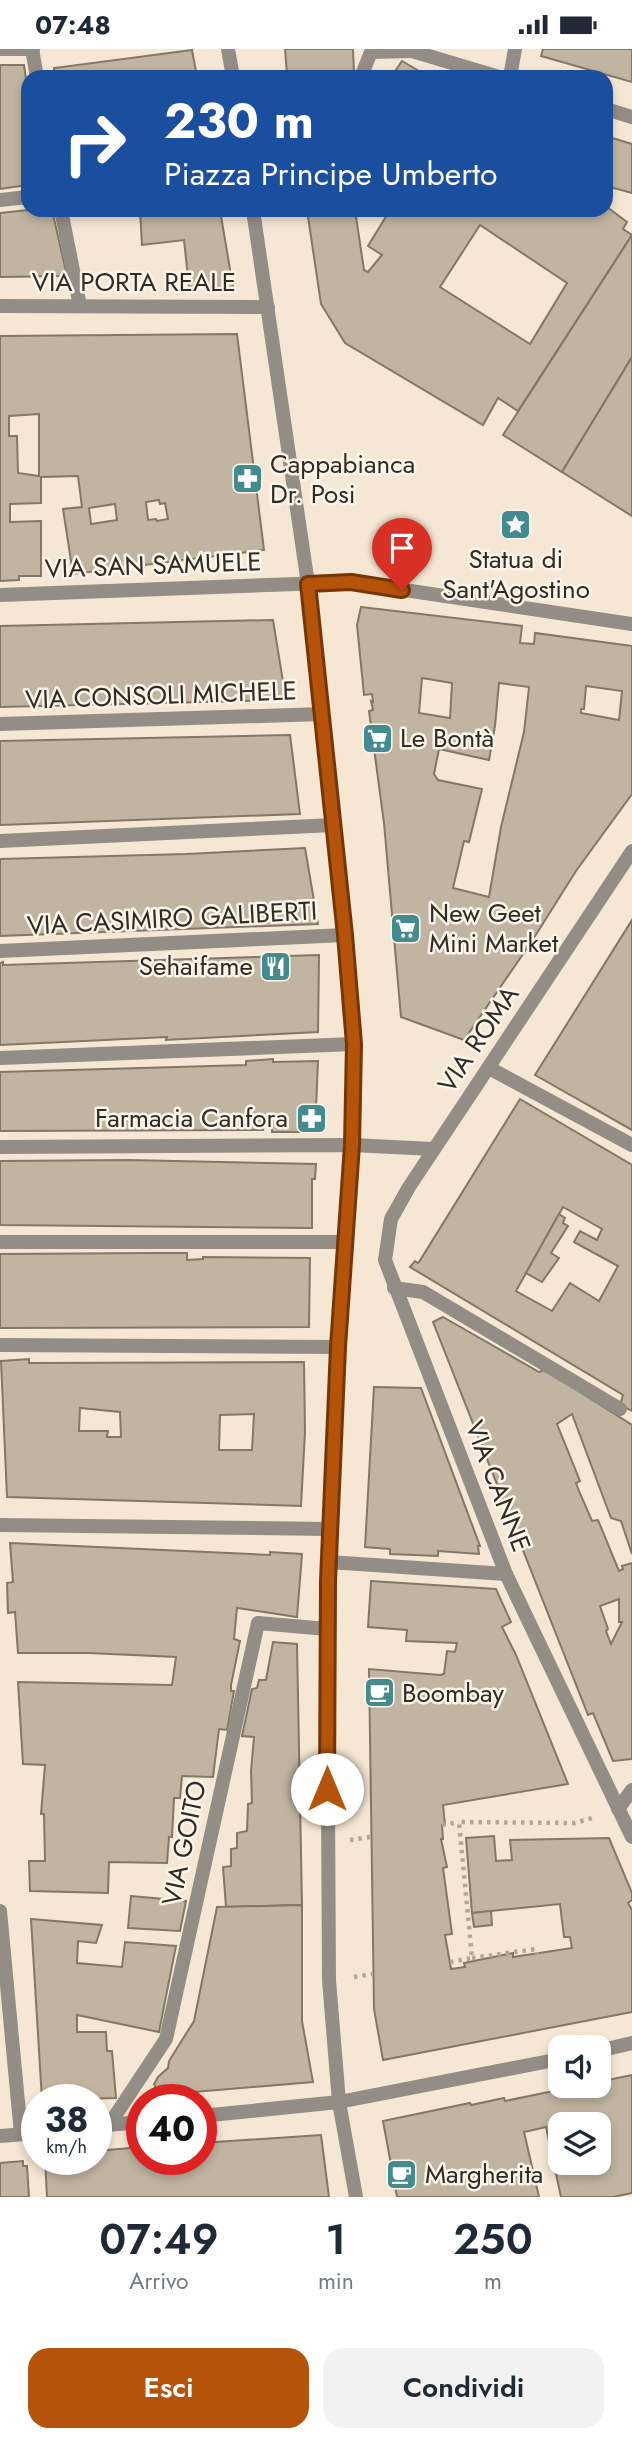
<!DOCTYPE html>
<html lang="it">
<meta charset="utf-8">
<style>
:root{--surface:#fff;--page:#f2f2f3;--text:#1f2937;--muted:#747a83;--accent:#b45309}
body{margin:0;font-family:Jost,sans-serif;background:var(--page);color:var(--text);height:100vh;display:flex;flex-direction:column;font-size:26px;white-space:nowrap}
*{box-sizing:border-box;margin:0}
p{font-size:23px;color:var(--muted)}
.icon{flex:none;width:38px;height:38px;fill:none;stroke:currentColor;stroke-width:2;stroke-linecap:round;stroke-linejoin:round}
.map{position:relative;height:2148px;overflow:hidden}
.sheet{display:flex;flex-direction:column;background:var(--surface);flex:1}
.sheet>*{flex:none}
.guide{position:absolute;left:21px;top:21px;width:592px;height:147px;border-radius:21px;box-shadow:0 4px 10px #0003;background:#1a4fa0;color:#fff;overflow:hidden}
.buttons{position:absolute;left:548px;top:1986px;display:grid;gap:14px}
.buttons a{display:grid;place-items:center;width:63px;height:63px;border-radius:14px;background:var(--surface);box-shadow:0 4px 10px #0003;font-size:35px}
.speed{position:absolute;left:21px;top:2035px;display:flex;gap:14px;font-size:35px;font-weight:700;text-align:center}
.speed>*{display:grid;place-content:center;width:91px;height:91px;border-radius:50%;background:var(--surface);box-shadow:0 4px 10px #0003;line-height:1}
.speed small{font-size:18px;font-weight:400}
.speed .limit{border:10px solid #d22;background:#fff;color:#111}
.pin{position:absolute;display:grid;place-items:center;width:60px;height:60px;color:#fff;margin:-72px -30px;border-radius:50% 50% 50% 0;rotate:-45deg;box-shadow:0 0 7px #0007}
.pin .icon{rotate:45deg}
.me{position:absolute;width:77px;margin:-38px;rotate:0deg;stroke-linejoin:round;filter:drop-shadow(0 0 5px #0008)}
.turn{display:flex;align-items:center;gap:24px;height:147px;padding:0 28px;font-size:32px}
.turn .icon{width:91px;height:91px;stroke-width:2.5}
.turn b{display:block;font-size:49px;line-height:60px}
.eta{display:flex;justify-content:space-evenly;align-items:center;height:119px;text-align:center}
.eta b{font-size:42px;font-weight:600;line-height:49px}
.button{display:flex;gap:14px;margin-top:auto;padding:14px 28px}
.button a{flex:1;height:80px;border-radius:21px;background:var(--accent);color:#fff;font-size:28px;font-weight:600;line-height:80px;text-align:center}
.button a+a{background:var(--page);color:var(--text)}
.status{display:flex;justify-content:space-between;align-items:center;height:49px;padding:0 35px;background:var(--surface);direction:ltr}
.status svg{height:19px;fill:currentColor}
.map>svg:first-child{display:block}
</style>
<div class="status"><b>07:48</b><svg viewBox="0 0 49 12"><path d="M0 12V9h3v3zM5 12V6h3v6zM10 12V3h3v9zM15 12V0h3v12zM26 1h20v11H26zM47 4h2v5h-2z"/></svg></div>
<div class="map">
<svg width="632" height="2148" viewBox="0 0 632 2148">
<rect width="100%" height="100%" fill="#f5e7d3"/>
<g fill="#c1b4a1" stroke="#837765" stroke-width="2" fill-rule="evenodd">
<path d="M285,0H353L354,23L287,25Z"/>
<path d="M543,0H632V33L541,7Z"/>
<path d="M192,1L197,28H55L54,19Z"/>
<path d="M402,12L429,28H391Z"/>
<path d="M0,16H24L28,44V136L0,140Z"/>
<path d="M606,87L632,95V144L606,137Z"/>
<path d="M606,150L610,154L607,158L627,173L623,180L632,186L518,362L498,349L483,376L345,294L321,255L307,161H355L364,221L368,223L382,206L368,197L390,161H606ZM480,176L567,234L530,295L440,238Z"/>
<path d="M28,161H52L67,227L0,228V164Z"/>
<path d="M140,161H220L233,238H189L184,191L142,196Z"/>
<path d="M632,186V308L562,423L503,386Z"/>
<path d="M237,285L264,501L73,525L63,460L82,458L78,427L41,428V454L10,455V473L41,472V527H19V531L0,532V287ZM39,365V427L18,424L17,387H9V367ZM159,451L160,455L165,454L168,470L157,472L156,470L148,471L146,453ZM115,455L117,471L91,475L89,459Z"/>
<path d="M632,308V467L562,423Z"/>
<path d="M361,558L522,577L520,594L534,595L535,584L632,597V745L576,822L532,892L464,991L401,968L384,774L369,662L373,661L371,652L373,653L372,645L364,646L357,576ZM422,629L452,634L450,669L419,664ZM499,634L529,638L524,683L501,778L489,848L453,839L464,792L469,793L482,740L438,731L434,725L439,700L489,711L495,677ZM586,637L622,642L619,671L581,664V660H584Z"/>
<path d="M273,571L286,651L0,658V577Z"/>
<path d="M290,686L300,765L0,776V692Z"/>
<path d="M305,799L318,875L0,887V810L186,805Z"/>
<path d="M632,871V1081L535,1026Z"/>
<path d="M319,906L318,983L166,991L167,988L0,996V914L3,913V916Z"/>
<path d="M273,1010V1013L318,1012L315,1083H272V1073H264L263,1081L0,1082V1023L246,1016V1012Z"/>
<path d="M520,1050L632,1116V1362L620,1356L623,1346L410,1218L415,1212L418,1214L419,1213ZM563,1158L602,1180L597,1191L580,1182L574,1193L618,1217L599,1252L570,1234L552,1262L516,1242Z"/>
<path d="M129,1111L316,1115L315,1130H312V1179L0,1176V1112Z"/>
<path d="M559,1165L565,1169L563,1174L568,1177L551,1204L559,1209L542,1233L526,1224Z"/>
<path d="M156,1204H187V1211L203,1210V1208L310,1209L309,1278L0,1279V1205Z"/>
<path d="M443,1268L539,1323L545,1321L632,1376V1505L621,1472L611,1469L572,1365L557,1375L580,1432L576,1434L579,1442L592,1472L598,1471L619,1522L623,1520L622,1517L632,1514V1710L613,1712L593,1664L588,1666L433,1273ZM619,1550V1573H622L611,1595L606,1582L608,1580L600,1557Z"/>
<path d="M29,1310V1314L304,1313L305,1383L301,1457L7,1448L1,1312ZM80,1359L120,1363L121,1388H107L108,1382H79ZM254,1365L252,1401H219L220,1366Z"/>
<path d="M374,1338L421,1339L480,1497H478L479,1505L438,1502V1507L390,1505V1500L365,1498Z"/>
<path d="M10,1494L270,1506V1503L302,1505L297,1568L237,1559L234,1590L240,1592L231,1636V1642H234L227,1681L219,1680L213,1728L182,1727L180,1749H174L172,1788H169L167,1814L109,1813L108,1844L30,1842L29,1812H45L44,1765H41L45,1716L23,1715L18,1633L172,1636L176,1608L88,1604H18L15,1563L8,1564L7,1534L13,1533Z"/>
<path d="M371,1532L496,1540L511,1573L502,1578L516,1606L568,1735L443,1756L445,1775L442,1776L443,1790H441L447,1818L443,1819L452,1885L445,1886L451,1920L465,1918L464,1914L513,1904V1908L572,1899L570,1888H564L560,1855L472,1864L466,1789L494,1787L496,1812L512,1811L510,1791L609,1789L632,1844V1851L628,1854L632,1861V1963L383,2011L374,1960L369,1620L440,1626L444,1625L447,1602L455,1603L457,1594L406,1592L407,1581L368,1578Z"/>
<path d="M273,1593L297,1595L302,1856L226,1858L223,1818L231,1817V1800L237,1799V1784L247,1782L248,1755L252,1754L251,1722L254,1688L242,1687L252,1640L257,1639L259,1631H266Z"/>
<path d="M131,1847L186,1852L180,1882L128,1879Z"/>
<path d="M302,1856V1972L313,2033L159,2046L154,2035L158,2028L168,2019L169,2012L194,1972L217,1858Z"/>
<path d="M491,1862L492,1876L474,1878L472,1864Z"/>
<path d="M31,1870L102,1876L96,1894L78,1892L77,1914L122,1918L125,1893L176,1897L159,1983L77,1966V1983H106L107,2002H112L116,2049L42,2051Z"/>
<path d="M632,2026V2144L613,2148H561L546,2078L524,2083L539,2148H397L383,2072L470,2054L471,2056L504,2049L505,2052L578,2037H598V2033ZM560,2076H598V2114H560Z"/>
<path d="M321,2086L329,2148H47L45,2110H96V2102L142,2098V2110H201V2094Z"/>
<path d="M23,2112V2117H27L29,2148H0V2114Z"/>
</g>
<g fill="none" stroke-linecap="round" stroke-linejoin="round">
<g stroke="#b3a898" stroke-width="4.5" stroke-dasharray="3.5 5" stroke-linecap="butt">
<path d="M442,1776L459,1773"/>
<path d="M350,1791L370,1788"/>
<path d="M472,1909L536,1900L537,1905"/>
<path d="M450,1913L472,1909L459,1773L575,1774L596,1768"/>
<path d="M354,1928L373,1925"/>
</g>
<path stroke="#938d85" stroke-width="14" d="M361,28L371,3L412,2"/>
<g stroke="#938d85" stroke-width="14">
<path d="M0,0H33"/>
<path d="M32,0L37,28"/>
<path d="M412,0V2L499,28"/>
<path d="M510,28L515,0"/>
<path d="M606,60L632,68"/>
<path d="M0,151L28,148"/>
<path d="M61,161L80,257"/>
<path d="M0,257L268,258"/>
<path d="M0,546L351,533L632,575"/>
<path d="M0,675L323,665"/>
<path d="M0,792L334,776"/>
<path d="M632,802L409,1138L391,1170L385,1211L506,1525L632,1788"/>
<path d="M0,902L345,886"/>
<path d="M0,1009L354,995"/>
<path d="M489,1019L632,1096"/>
<path d="M0,1098L352,1096L433,1100"/>
<path d="M0,1193H346"/>
<path d="M394,1239L423,1243L620,1360"/>
<path d="M0,1296L338,1298"/>
<path d="M0,1476L330,1480"/>
<path d="M329,1513L506,1525"/>
<path d="M618,1760L632,1741"/>
<path d="M0,1862L21,2085"/>
<path d="M598,2002L632,1994"/>
<path d="M201,2067L339,2053L560,2010"/>
<path d="M109,2076L166,1990L258,1574L327,1580"/>
<path d="M96,2077L142,2073"/>
<path d="M0,2087L37,2084"/>
</g>
<g stroke="#938d85" stroke-width="14">
<path d="M228,0L233,28"/>
<path d="M253,161L308,535L345,886L354,995L352,1096L338,1298L327,1580L329,1931L339,2053L356,2148"/>
</g>
</g>
<g fill="none" stroke-linecap="round" stroke-linejoin="round">
<defs>
<path id="route" d="M327,1740L328,1532L338,1298L352,1096L354,995L345,886L308,535L351,533L402,541"/>
</defs>
<use href="#route" stroke="#753606" stroke-width="18"/>
<use href="#route" stroke="#b45309" stroke-width="12"/>
</g>
<defs>
<symbol id="pharmacy-square" viewBox="-11 -11 22 22"><rect x="-9" y="-9" width="18" height="18" rx="4" fill="#448b90" stroke="#fdf5e9"/><path d="M-2-6h4v4h4v4h-4v4h-4v-4h-4v-4h4Z" fill="#fff"/></symbol>
<symbol id="sight-square" viewBox="-11 -11 22 22"><rect x="-9" y="-9" width="18" height="18" rx="4" fill="#448b90" stroke="#fdf5e9"/><path d="M0-6L1.8-2.2L6-1.7L2.9 1.2L3.7 5.4L0 3.3L-3.7 5.4L-2.9 1.2L-6-1.7L-1.8-2.2Z" fill="#fff"/></symbol>
<symbol id="supermarket-square" viewBox="-11 -11 22 22"><rect x="-9" y="-9" width="18" height="18" rx="4" fill="#448b90" stroke="#fdf5e9"/><path d="M-6-5.5h2.5l.6 2H6L4.5 2H-2.5L-4.4-4H-6ZM-1.5 3.2a1.3 1.3 0 1 0 .1 0ZM3 3.2a1.3 1.3 0 1 0 .1 0Z" fill="#fff"/></symbol>
<symbol id="restaurant-square" viewBox="-11 -11 22 22"><rect x="-9" y="-9" width="18" height="18" rx="4" fill="#448b90" stroke="#fdf5e9"/><path d="M-5-6h1v4h1v-4h1v4h1v-4h1v5L-1.5 .5V6h-2V.5L-5-1ZM5-6V6H3V1.5H1.5Q1.5-4 5-6Z" fill="#fff"/></symbol>
<symbol id="cafe-square" viewBox="-11 -11 22 22"><rect x="-9" y="-9" width="18" height="18" rx="4" fill="#448b90" stroke="#fdf5e9"/><path d="M-5.5-4.5H6V0H3Q3 3.5 0 3.5H-2.5Q-5.5 3.5-5.5 0ZM3-3.2v2h1.7v-2ZM-6 4.5H4V6H-6Z" fill="#fff"/></symbol>
</defs>
<g fill-rule="evenodd">
<use href="#pharmacy-square" x="230" y="412" width="35" height="35"/>
<use href="#sight-square" x="498" y="458" width="35" height="35"/>
<use href="#supermarket-square" x="360" y="672" width="35" height="35"/>
<use href="#supermarket-square" x="388" y="862" width="35" height="35"/>
<use href="#restaurant-square" x="258" y="900" width="35" height="35"/>
<use href="#pharmacy-square" x="294" y="1052" width="35" height="35"/>
<use href="#cafe-square" x="362" y="1626" width="35" height="35"/>
<use href="#cafe-square" x="384" y="2108" width="35" height="35"/>
</g>
<g text-anchor="middle" dominant-baseline="central" stroke-width="5" stroke-linejoin="round" paint-order="stroke">
<g font-size="26" fill="#302b24" stroke="#fdf5e9">
<text x="134" y="233">VIA PORTA REALE</text>
<text transform="translate(153 516) rotate(-2)">VIA SAN SAMUELE</text>
<text transform="translate(161 646) rotate(-2)">VIA CONSOLI MICHELE</text>
<text transform="translate(172 869) rotate(-3)">VIA CASIMIRO GALIBERTI</text>
<text transform="translate(478 990) rotate(-56)">VIA ROMA</text>
<text transform="translate(498 1437) rotate(69)">VIA CANNE</text>
<text transform="translate(184 1794) rotate(-78)">VIA GOITO</text>
</g>
<g font-size="26" fill="#302b24" stroke="#fdf5e9" text-anchor="start">
<text x="270" y="415">Cappabianca<tspan x="270" dy="30">Dr. Posi</tspan></text>
<text x="516" y="510" text-anchor="middle">Statua di<tspan x="516" dy="30">Sant'Agostino</tspan></text>
<text x="400" y="689">Le Bontà</text>
<text x="429" y="864">New Geet<tspan x="429" dy="30">Mini Market</tspan></text>
<text x="253" y="917" text-anchor="end">Sehaifame</text>
<text x="288" y="1069" text-anchor="end">Farmacia Canfora</text>
<text x="402" y="1644">Boombay</text>
<text x="425" y="2125">Margherita</text>
</g>
</g>
</svg>
<div class="buttons">
<a><svg class="icon" aria-label="sound" viewBox="0 0 24 24"><path d="M4 9h4l5-4v14l-5-4H4zM17 9q2 3 0 6"/></svg></a>
<a><svg class="icon" aria-label="layers" viewBox="0 0 24 24"><path d="M12 4l9 5-9 5-9-5zM3 14l9 5 9-5"/></svg></a>
</div>
<div class="speed"><div>38<small>km/h</small></div><div class="limit">40</div></div>
<div class="pin" style="left:402px;top:541px;background:#d93025"><svg class="icon" aria-label="arrive" viewBox="0 0 24 24"><path d="M6 21V4h12l-3 4 3 4H6"/></svg></div>
<svg class="me" style="left:327px;top:1740px" viewBox="-20 -20 40 40"><circle r="19" fill="#fff"/><path d="M0-13L10 11 0 6-10 11z" fill="#b45309"/></svg>
<div class="guide">
<div class="turn"><svg class="icon" aria-label="right" viewBox="0 0 24 24"><path d="M7 20v-9h11M14 6l5 5-5 5"/></svg><div><b>230 m</b>Piazza Principe Umberto</div></div>
</div>
</div>
<section class="sheet">
<div class="eta">
<div><b>07:49</b><p>Arrivo</p></div>
<div><b>1</b><p>min</p></div>
<div><b>250</b><p>m</p></div>
</div>
<div class="button"><a>Esci</a><a>Condividi</a></div>
</section>
